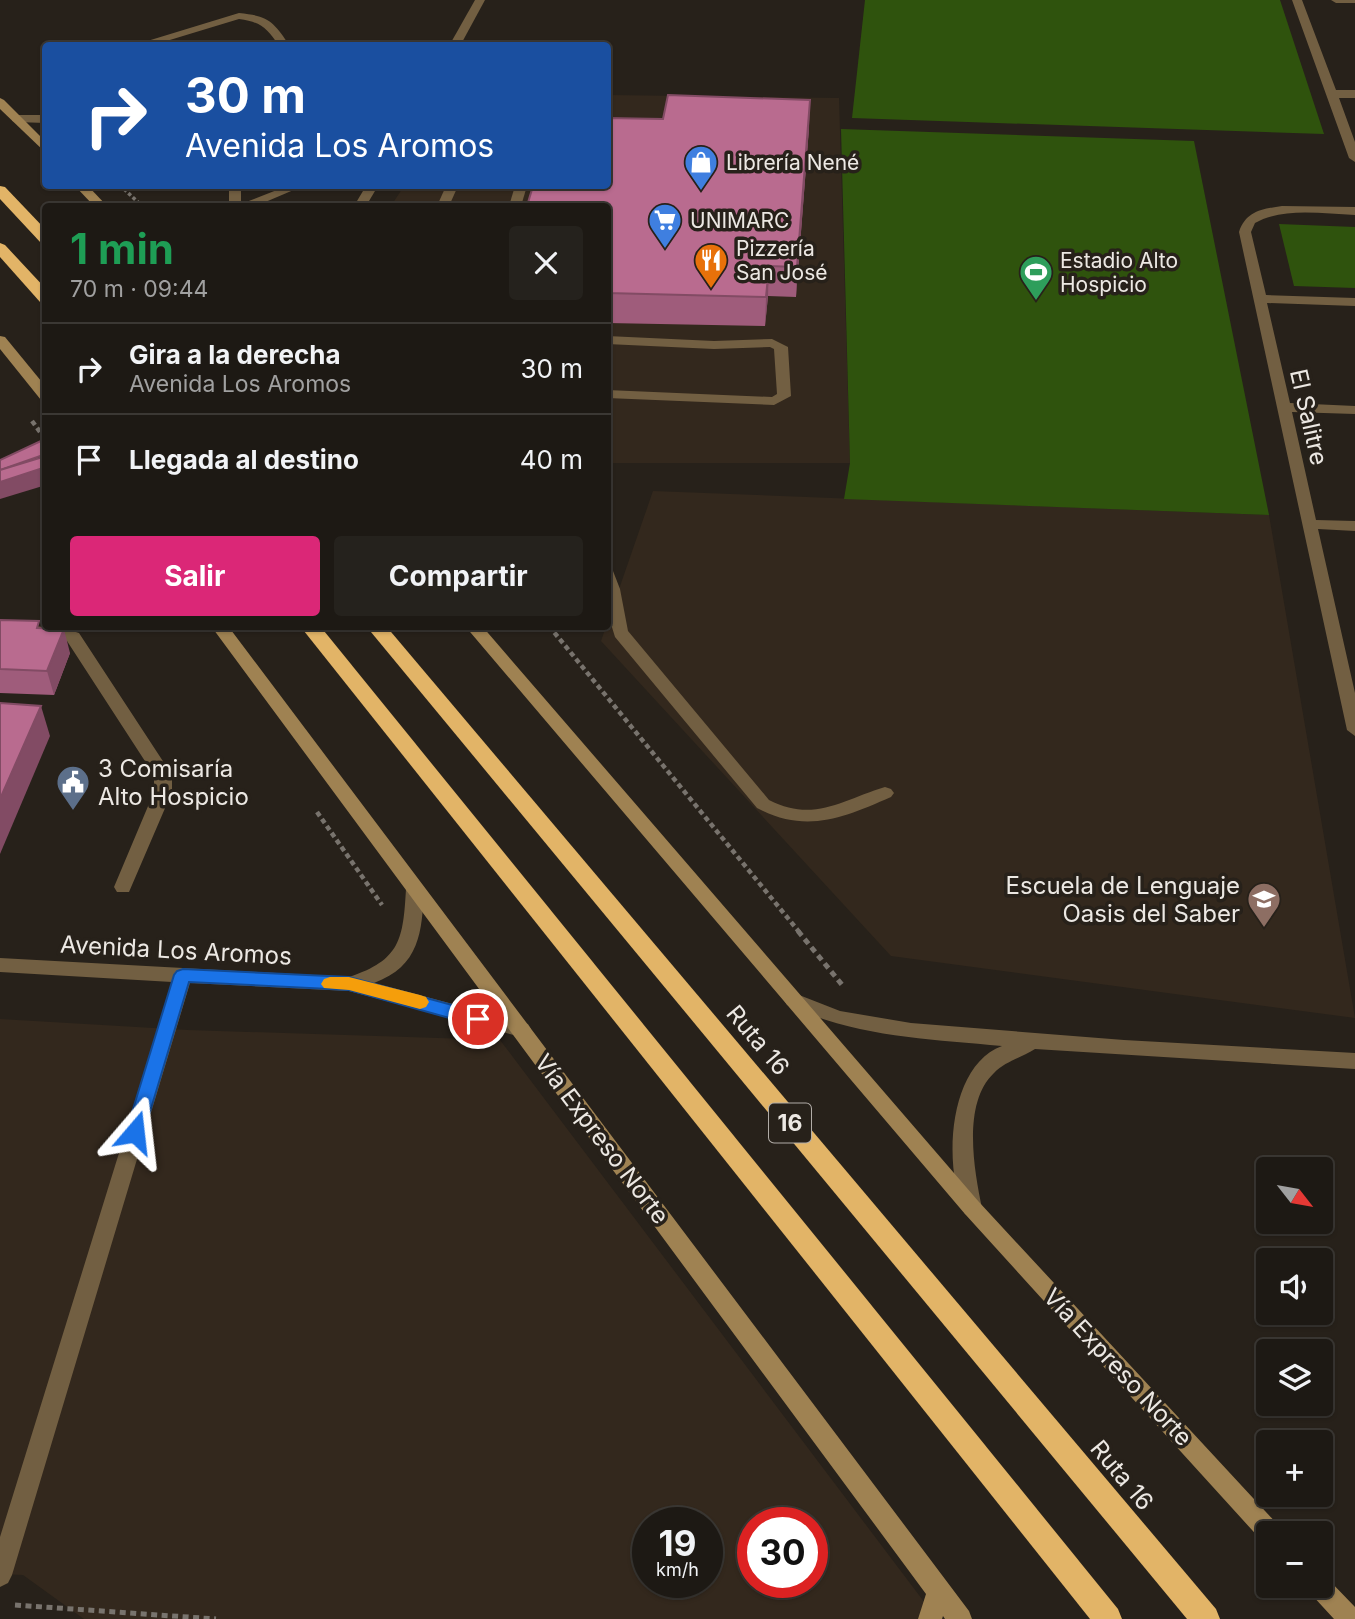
<!DOCTYPE html>
<html lang="es">
<meta charset="utf-8">
<style>
:root{--surface:#1d1914;--page:#25221d;--text:#f1f3f6;--muted:#a0a0a0;--line:#3b3834;--accent:#db2777}
body{margin:0;font-family:Inter,sans-serif;background:var(--page);color:var(--text);height:100vh;display:flex;flex-direction:column;font-size:26px;white-space:nowrap}
*{box-sizing:border-box;margin:0}
p{font-size:23px;color:var(--muted)}
.icon{flex:none;width:38px;height:38px;fill:none;stroke:currentColor;stroke-width:2;stroke-linecap:round;stroke-linejoin:round}
.map{position:relative;flex:1;overflow:hidden}
.drawer{position:absolute;left:42px;top:203px;width:569px;height:427px;display:flex;flex-direction:column;background:var(--surface);border-radius:7px;box-shadow:0 2px 5px #0004,0 0 0 2px var(--line)}
.drawer>*{flex:none}
.hud{position:absolute;left:42px;top:42px;width:569px;height:147px;border-radius:7px;box-shadow:0 2px 5px #0004,0 0 0 2px var(--line);background:#1a4fa0;color:#fff;overflow:hidden}
.needle{width:46px;rotate:121deg}
.tools{position:absolute;left:1256px;top:1157px;display:grid;gap:14px}
.tools a{display:grid;place-items:center;width:77px;height:77px;border-radius:7px;background:var(--surface);box-shadow:0 2px 5px #0004,0 0 0 2px var(--line);font-size:35px}
.speed{position:absolute;left:632px;top:1507px;display:flex;gap:14px;font-size:35px;font-weight:700;text-align:center}
.speed>*{display:grid;place-content:center;width:91px;height:91px;border-radius:50%;background:var(--surface);box-shadow:0 2px 5px #0004,0 0 0 2px var(--line);line-height:1}
.speed small{font-size:18px;font-weight:400}
.speed .limit{border:10px solid #d22;background:#fff;color:#111}
.pin{position:absolute;display:grid;place-items:center;width:60px;height:60px;color:#fff;margin:-30px;border:4px solid #fff;border-radius:50%;box-shadow:0 2px 7px #0007}
.me{position:absolute;width:77px;margin:-38px;rotate:17deg;stroke-linejoin:round;filter:drop-shadow(0 0 5px #0008)}
.turn{display:flex;align-items:center;gap:24px;height:147px;padding:0 28px;font-size:32px}
.turn .icon{width:91px;height:91px;stroke-width:2.5}
.turn b{display:block;font-size:49px;line-height:60px}
.round{display:grid;place-items:center;flex:none;width:74px;height:74px;border-radius:7px;background:var(--page)}
.headline{display:flex;align-items:center;justify-content:space-between;height:119px;padding:0 28px}
h1{font-size:42px;font-weight:700;line-height:52px;color:#1e9e55}
.cta{display:flex;gap:14px;margin-top:auto;padding:14px 28px}
.cta a{flex:1;height:80px;border-radius:7px;background:var(--accent);color:#fff;font-size:28px;font-weight:700;line-height:80px;text-align:center}
.cta a+a{background:var(--page);color:var(--text)}
ul{padding:0;list-style:none}
li{display:flex;align-items:center;gap:21px;height:91px;padding:0 28px;border-top:2px solid var(--line)}
li div{flex:1}
li b{display:block;font-size:26px}
li em{font-style:normal}
.map>svg:first-child{display:block}
</style>
<div class="map">
<svg width="1355" height="1619" viewBox="0 0 1355 1619">
<rect width="100%" height="100%" fill="#27211a"/>
<g fill="#33281d" fill-rule="evenodd">
<path d="M607,95L839,98L850,463H607V206H391L404,186H607Z"/>
<path d="M653,491L1269,515L1355,1018L891,956L601,641Z"/>
<path d="M0,1019L188,1030L500,1040L937,1619H84L23,1575L0,1574ZM648,1522H707V1582H648ZM752,1522H812V1582H752Z"/>
</g>
<g fill="#2f530d">
<path d="M865,0H1280L1324,134L852,118Z"/>
<path d="M841,129L1194,141L1269,515L844,499L850,463Z"/>
<path d="M1279,224L1355,227V288L1294,286Z"/>
</g>
<g fill="none" stroke-linecap="round" stroke-linejoin="round">
<path stroke="#78736d" stroke-width="3.5" stroke-dasharray="3.5 2.5" stroke-linecap="butt" d="M124,189L142,206"/>
<g stroke="#78736d" stroke-width="4.5" stroke-dasharray="5 3.5" stroke-linecap="butt">
<path d="M32,421L46,440"/>
<path d="M549,626L800,933"/>
<path d="M317,812L382,905"/>
</g>
<g stroke="#78736d" stroke-width="5" stroke-dasharray="6 4.5" stroke-linecap="butt">
<path d="M798,931L843,986"/>
<path d="M15,1605L216,1619"/>
</g>
<g fill="#725f42" fill-rule="evenodd">
<path d="M239,13C269,16 273,21 290,46H279C267,28 261,22 239,19L150,46H131Z"/>
<path d="M12,115H46V123L16,122L12,121Z"/>
<path d="M229,186H241V204L287,186H303L256,206H229Z"/>
<path d="M446,186H458L449,206H437Z"/>
<path d="M515,186H527L521,206H509Z"/>
<path d="M607,336L714,341L772,339L788,347L791,396L774,405L607,398V390L772,397L777,394L774,349L770,347L714,349L607,344Z"/>
<path d="M607,570L613,571L620,589L628,631L769,800C814,823 842,800 885,787L891,789L894,793L891,797C843,818 806,834 757,808L615,637L607,611Z"/>
<path d="M0,624L63,628L79,633L172,775V792L129,892H117L114,887L154,792V775L67,641L0,634Z"/>
</g>
<g fill="#725f42" fill-rule="evenodd">
<path d="M475,0H485L460,46H449Z"/>
<path d="M1292,0H1302L1336,90H1355V98H1339L1355,142V162L1349,158Z"/>
<path d="M1331,0H1355V3H1336Z"/>
<path d="M366,186H378L366,206H354Z"/>
<path d="M1282,206L1355,207V215C1323,214 1283,207 1255,223L1251,232L1266,295L1355,298V306L1267,303L1290,403L1355,406V414L1292,412L1316,520L1355,521V531L1318,529L1355,693V736L1347,730L1239,232C1246,211 1262,209 1282,206Z"/>
<path d="M415,882L421,884L424,889C422,932 420,966 374,983L528,1024L531,1029L528,1034L521,1037L349,991L190,983L12,1575L8,1583L0,1587V1537L172,982L0,972V958L349,977C401,960 403,939 406,889L409,884Z"/>
</g>
<path fill="#725f42" fill-rule="evenodd" d="M794,993L840,1011L911,1023L1124,1040L1355,1053V1069L1035,1049C1021,1058 1006,1061 994,1073C962,1103 974,1170 982,1208L979,1214L972,1217L965,1214C943,1169 947,1066 1002,1046C928,1039 856,1037 787,1005L784,1000L787,995Z"/>
<g fill="#9f8252" fill-rule="evenodd">
<path d="M0,98L4,100L46,142V153L0,109Z"/>
<path d="M75,186H88L107,206H94Z"/>
<path d="M0,336L5,337L46,387V401L41,400L0,349Z"/>
<path d="M211,626H228L969,1611L972,1619H945L943,1616L942,1619H918L926,1594Z"/>
<path d="M465,626H482L979,1202L1278,1525L1282,1533H1269V1544L1262,1541L965,1214Z"/>
<path d="M1321,1575L1327,1578L1355,1607V1619H1334L1311,1594L1307,1586H1321Z"/>
</g>
<g fill="#e2b467" fill-rule="evenodd">
<path d="M0,186L5,187L46,230V245L41,243L0,199Z"/>
<path d="M0,243L5,245L46,289V304L40,302L0,257Z"/>
<path d="M300,626H320L1118,1609L1122,1619H1090Z"/>
<path d="M366,626H386L1216,1609L1220,1619H1187Z"/>
</g>
</g>
<g fill="#9f5c7b">
<path d="M809,128L796,297L768,296L765,326L607,323V206Z"/>
<path d="M0,620L41,629L70,653L54,695L0,693Z"/>
</g>
<g fill="#824b64">
<path d="M810,100L809,128L796,297L797,267Z"/>
<path d="M769,266L768,296L765,326L766,297Z"/>
<path d="M46,467V485L0,499V482Z"/>
<path d="M64,629L70,653L54,695L47,671Z"/>
<path d="M41,706L50,736L0,854V799Z"/>
</g>
<g fill="#b96b8f" stroke="#824b64" stroke-width="2">
<path d="M668,95L810,100L797,267L769,266L766,297L607,293V206H527L533,186H607V118L663,119Z"/>
<path d="M43,440L46,443V454L0,470V460Z"/>
<path d="M46,456V467L0,482V470Z"/>
<path d="M0,620L39,621L37,628L64,629L47,671L0,669Z"/>
<path d="M0,703L41,706L0,799Z"/>
</g>
<path fill="#1a73e8" stroke="#114b97" stroke-width="2" d="M183,969L349,977L478,1012L484,1014L486,1019L484,1024L478,1026L349,990L189,982L144,1132L142,1137L135,1139L129,1137L126,1132L174,975L177,971Z"/>
<path fill="#f59e0b" d="M330,977H349L420,995L426,997L429,1002L426,1007L420,1009L349,990L324,988L321,984L324,979Z"/>
<defs>
<symbol id="shop-pin" viewBox="-11 -11 22 30"><path d="M0 17L-7.5 6A9.5 9.5 0 1 1 7.5 6Z" fill="#3f7fe0" stroke="#27211a"/><path d="M-5-2.5h2.3a2.7 3.5 0 0 1 5.4 0H5L5.5 6h-11ZM-1.5-2.5h3a1.5 2.3 0 0 0-3 0Z" fill="#fff"/></symbol>
<symbol id="supermarket-pin" viewBox="-11 -11 22 30"><path d="M0 17L-7.5 6A9.5 9.5 0 1 1 7.5 6Z" fill="#3f7fe0" stroke="#27211a"/><path d="M-6-5.5h2.5l.6 2H6L4.5 2H-2.5L-4.4-4H-6ZM-1.5 3.2a1.3 1.3 0 1 0 .1 0ZM3 3.2a1.3 1.3 0 1 0 .1 0Z" fill="#fff"/></symbol>
<symbol id="restaurant-pin" viewBox="-11 -11 22 30"><path d="M0 17L-7.5 6A9.5 9.5 0 1 1 7.5 6Z" fill="#e8710a" stroke="#27211a"/><path d="M-5-6h1v4h1v-4h1v4h1v-4h1v5L-1.5 .5V6h-2V.5L-5-1ZM5-6V6H3V1.5H1.5Q1.5-4 5-6Z" fill="#fff"/></symbol>
<symbol id="stadium-pin" viewBox="-11 -11 22 30"><path d="M0 17L-7.5 6A9.5 9.5 0 1 1 7.5 6Z" fill="#2e9e5b" stroke="#27211a"/><path d="M0-5a6.5 5 0 1 0 0 10a6.5 5 0 1 0 0-10ZM-3.5-1.8h7v3.6h-7Z" fill="#fff"/></symbol>
<symbol id="civic-pin" viewBox="-11 -11 22 30"><path d="M0 17L-7.5 6A9.5 9.5 0 1 1 7.5 6Z" fill="#5c6f8a" stroke="#27211a"/><path d="M-.6-6.5H3V-4.5H.6V-3L4-1V1h2V6H-6V1h2V-1L-.6-3ZM-1.2 2.5V6h2.4V2.5Z" fill="#fff"/></symbol>
<symbol id="school-pin" viewBox="-11 -11 22 30"><path d="M0 17L-7.5 6A9.5 9.5 0 1 1 7.5 6Z" fill="#8d6e63" stroke="#27211a"/><path d="M0-5L7-2L0 1L-7-2ZM-4 1L0 2.5L4 1V4Q0 6-4 4Z" fill="#fff"/></symbol>
</defs>
<g fill-rule="evenodd">
<use href="#shop-pin" x="682" y="143" width="38" height="52"/>
<use href="#supermarket-pin" x="646" y="201" width="38" height="52"/>
<use href="#restaurant-pin" x="692" y="241" width="38" height="52"/>
<use href="#stadium-pin" x="1017" y="253" width="38" height="52"/>
<use href="#civic-pin" x="54" y="763" width="38" height="52"/>
<use href="#school-pin" x="1245" y="880" width="38" height="52"/>
</g>
<g text-anchor="middle" dominant-baseline="central" stroke-width="7" stroke-linejoin="round" paint-order="stroke">
<g font-size="21" fill="#ece8e3" stroke="#27211a" text-anchor="start">
<text x="726" y="162">Librería Nené</text>
<text x="690" y="220">UNIMARC</text>
<text x="736" y="248">Pizzería<tspan x="736" dy="24">San José</tspan></text>
<text x="1060" y="260">Estadio Alto<tspan x="1060" dy="24">Hospicio</tspan></text>
</g>
<rect fill="#27211a" stroke="#b1aca7" stroke-width="2" x="769" y="1103.5" width="42" height="39" rx="5"/>
<g font-size="23" font-weight="bold" fill="#ece8e3">
<text x="790" y="1123">16</text>
</g>
<g font-size="24" fill="#ece8e3" stroke="#27211a">
<text transform="translate(1309 417) rotate(77)">El Salitre</text>
<text transform="translate(176 950) rotate(3)">Avenida Los Aromos</text>
<text transform="translate(758 1040) rotate(50)">Ruta 16</text>
<text transform="translate(602 1139) rotate(53)">Vía Expreso Norte</text>
<text transform="translate(1118 1367) rotate(47)">Vía Expreso Norte</text>
<text transform="translate(1122 1475) rotate(50)">Ruta 16</text>
</g>
<g font-size="24" fill="#ece8e3" stroke="#27211a" text-anchor="start">
<text x="98" y="768">3 Comisaría<tspan x="98" dy="28">Alto Hospicio</tspan></text>
<text x="1240" y="885" text-anchor="end">Escuela de Lenguaje<tspan x="1240" dy="28">Oasis del Saber</tspan></text>
</g>
</g>
</svg>
<div class="tools">
<a><svg class="needle" viewBox="-14 -14 28 28"><path d="M0-13l5 13h-10z" fill="#e53935"/><path d="M0 13l5-13h-10z" fill="#a0a0a0"/></svg></a>
<a><svg class="icon" aria-label="sound" viewBox="0 0 24 24"><path d="M4 9h4l5-4v14l-5-4H4zM17 9q2 3 0 6"/></svg></a>
<a><svg class="icon" aria-label="layers" viewBox="0 0 24 24"><path d="M12 4l9 5-9 5-9-5zM3 14l9 5 9-5"/></svg></a>
<a>+</a>
<a>−</a>
</div>
<div class="speed"><div>19<small>km/h</small></div><div class="limit">30</div></div>
<div class="pin" style="left:478px;top:1019px;background:#d93025"><svg class="icon" aria-label="arrive" viewBox="0 0 24 24"><path d="M6 21V4h12l-3 4 3 4H6"/></svg></div>
<svg class="me" style="left:135px;top:1132px" viewBox="-20 -20 40 40"><path d="M0-17L14 15 0 8-14 15z" fill="#1a73e8" stroke="#fff" stroke-width="4"/></svg>
<div class="hud">
<div class="turn"><svg class="icon" aria-label="right" viewBox="0 0 24 24"><path d="M7 20v-9h11M14 6l5 5-5 5"/></svg><div><b>30 m</b>Avenida Los Aromos</div></div>
</div>
<section class="drawer">
<div class="headline"><div><h1>1 min</h1><p>70 m · 09:44</p></div><a class="round"><svg class="icon" aria-label="close" viewBox="0 0 24 24"><path d="M6 6l12 12M18 6L6 18"/></svg></a></div>
<ul>
<li><svg class="icon" aria-label="right" viewBox="0 0 24 24"><path d="M7 20v-9h11M14 6l5 5-5 5"/></svg><div><b>Gira a la derecha</b><p>Avenida Los Aromos</p></div><em>30 m</em></li>
<li><svg class="icon" aria-label="arrive" viewBox="0 0 24 24"><path d="M6 21V4h12l-3 4 3 4H6"/></svg><div><b>Llegada al destino</b></div><em>40 m</em></li>
</ul>
<div class="cta"><a>Salir</a><a>Compartir</a></div>
</section>
</div>
